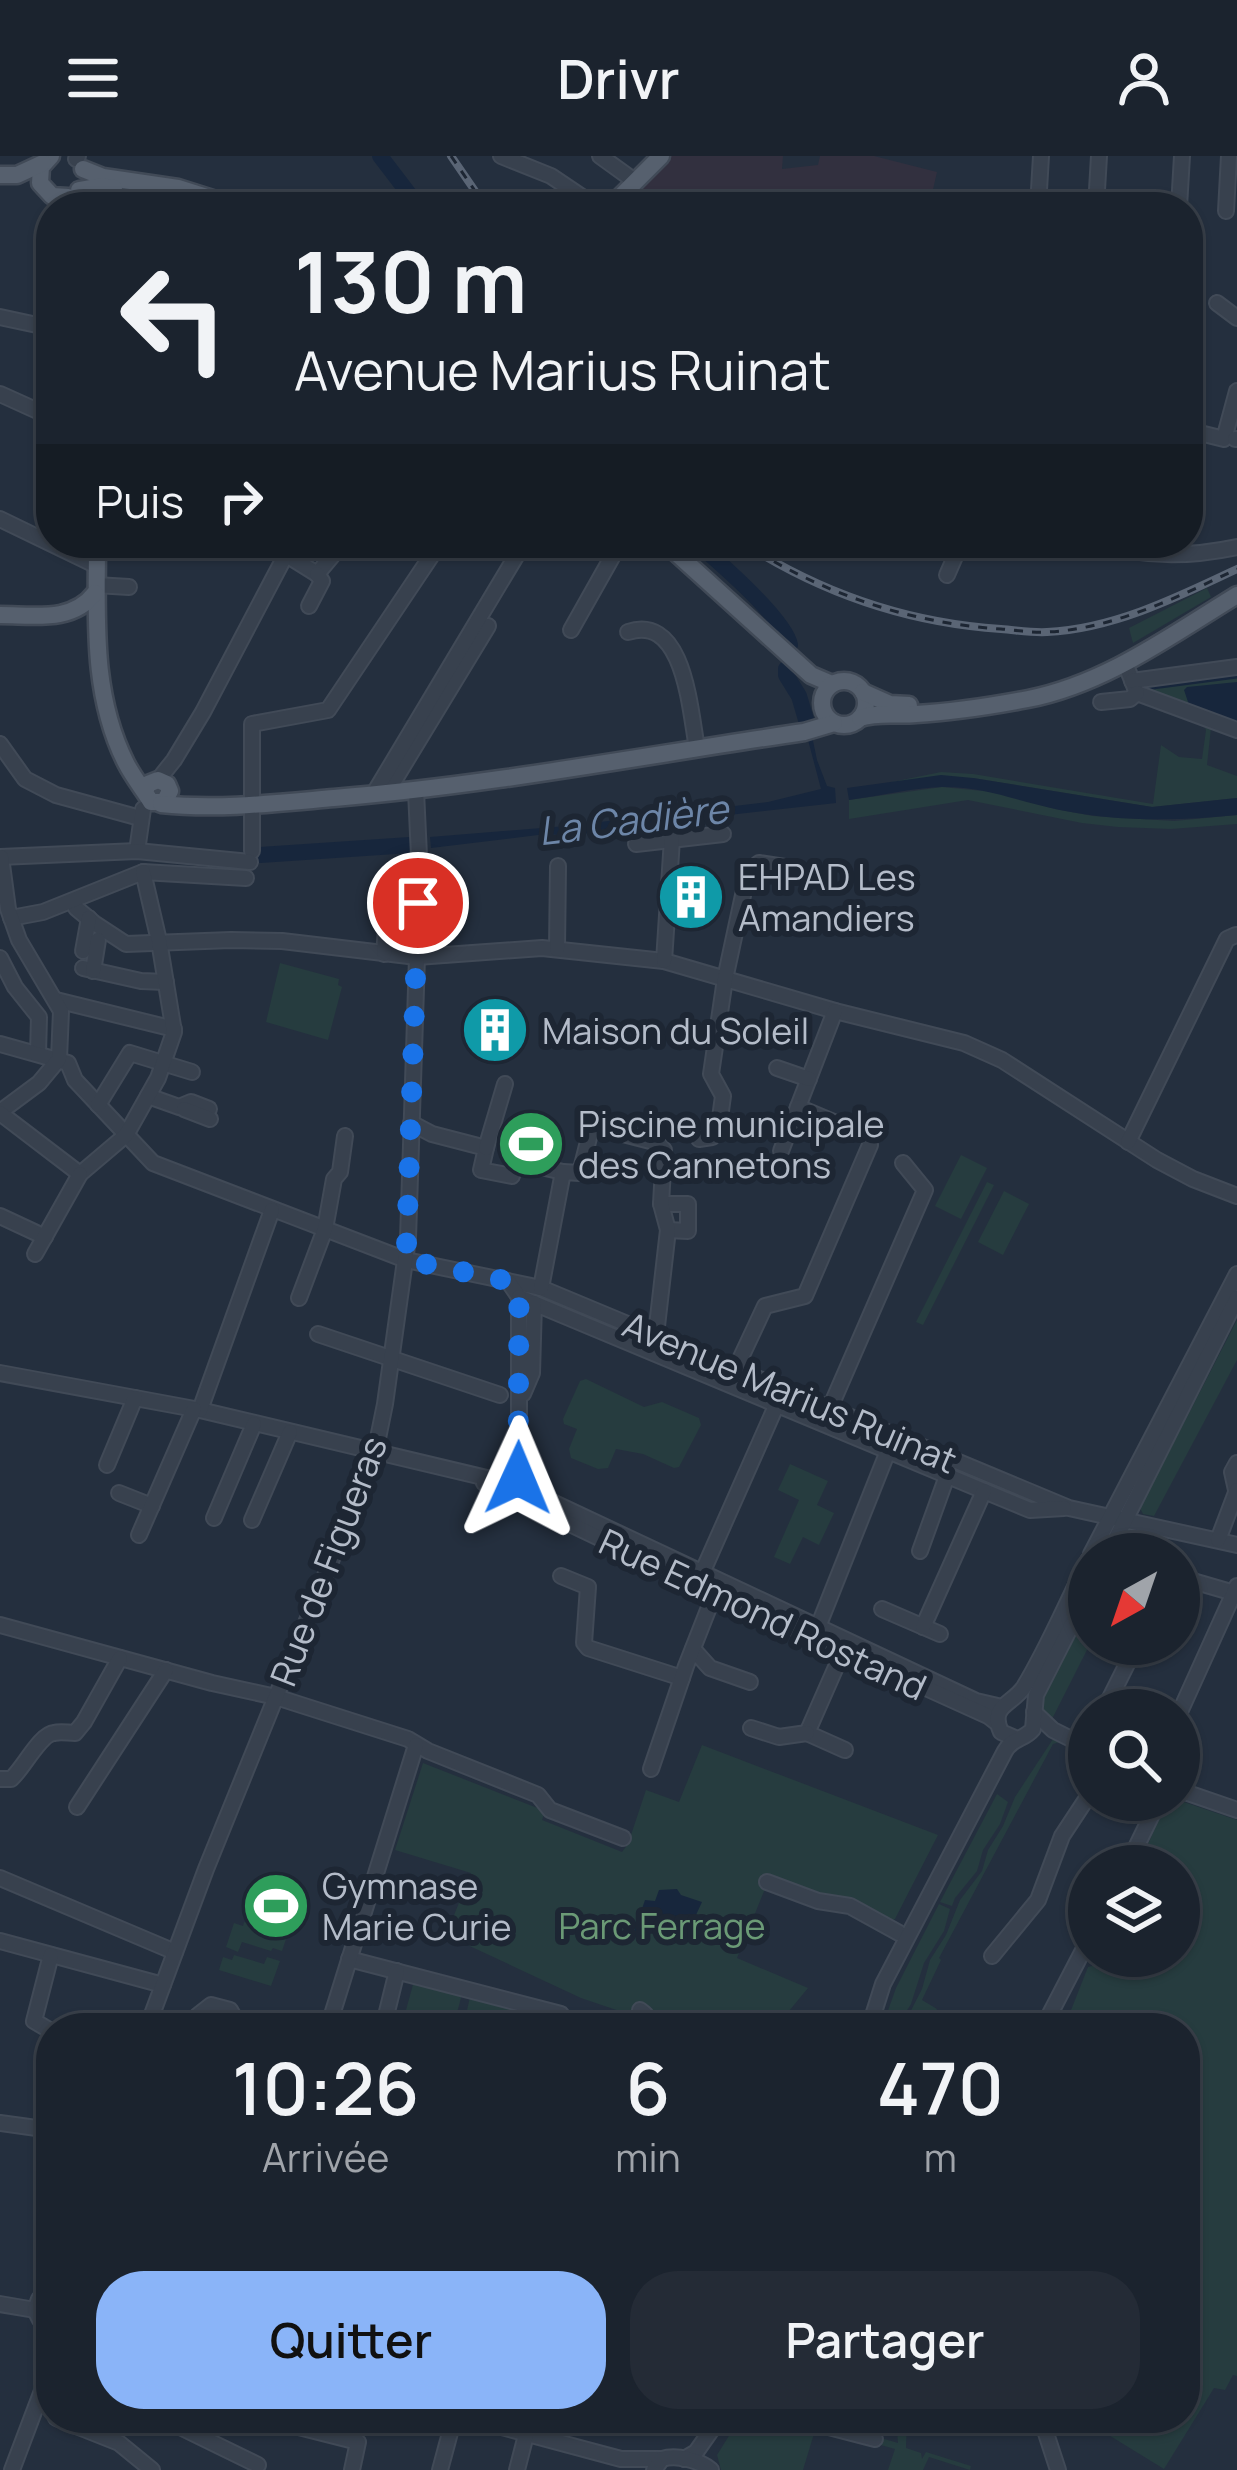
<!DOCTYPE html>
<html lang="fr">
<meta charset="utf-8">
<style>
:root{--surface:#1b232e;--page:#242b36;--text:#f1f3f6;--muted:#a0a4aa;--line:#39404a;--accent:#8ab4f8}
body{margin:0;font-family:Manrope,sans-serif;background:var(--page);color:var(--text);height:100vh;display:flex;flex-direction:column;font-size:45px;white-space:nowrap}
*{box-sizing:border-box;margin:0}
p{font-size:39px;color:var(--muted)}
.icon{flex:none;width:66px;height:66px;fill:none;stroke:currentColor;stroke-width:2;stroke-linecap:round;stroke-linejoin:round}
.map{position:relative;flex:1;overflow:hidden}
.side{position:absolute;left:36px;top:1857px;width:1164px;height:420px;display:flex;flex-direction:column;background:var(--surface);border-radius:48px;box-shadow:0 3px 9px #0004,0 0 0 3px var(--line)}
.side>*{flex:none}
.top-card{position:absolute;left:36px;top:36px;width:1167px;height:366px;border-radius:48px;box-shadow:0 3px 9px #0004,0 0 0 3px var(--line);background:#1b232e;color:var(--text);overflow:hidden}
.needle{width:78px;rotate:220deg}
.controls{position:absolute;left:1068px;top:1377px;display:grid;gap:24px}
.controls a{display:grid;place-items:center;width:132px;height:132px;border-radius:50%;background:var(--surface);box-shadow:0 3px 9px #0004,0 0 0 3px var(--line);font-size:60px}
.pin{position:absolute;display:grid;place-items:center;width:102px;height:102px;color:#fff;margin:-51px;border:6px solid #fff;border-radius:50%;box-shadow:0 3px 12px #0007}
.me{position:absolute;width:132px;margin:-66px;rotate:1deg;stroke-linejoin:round;filter:drop-shadow(0 0 9px #0008)}
.turn{display:flex;align-items:center;gap:42px;height:252px;padding:0 60px;font-size:54px}
.turn .icon{width:156px;height:156px;stroke-width:2.5}
.turn b{display:block;font-size:84px;line-height:102px}
.then{display:flex;align-items:center;height:114px;padding:0 60px;background:#0003;gap:24px;font-size:45px}
.eta{display:flex;justify-content:space-evenly;align-items:center;height:204px;text-align:center}
.eta b{font-size:72px;font-weight:600;line-height:84px}
.button{display:flex;gap:24px;margin-top:auto;padding:24px 60px}
.button a{flex:1;height:138px;border-radius:48px;background:var(--accent);color:#111;font-size:48px;font-weight:600;line-height:138px;text-align:center}
.button a+a{background:var(--page);color:var(--text)}
header{display:flex;justify-content:space-between;align-items:center;height:156px;padding:0 60px;background:var(--surface);font-size:54px;font-weight:600}
.map>svg:first-child{display:block}
</style>
<header><svg class="icon" aria-label="menu" viewBox="0 0 24 24"><path d="M4 6h16M4 12h16M4 18h16"/></svg>Drivr<svg class="icon" aria-label="person" viewBox="0 0 24 24"><circle cx="12" cy="8" r="4"/><path d="M4 21q1-7 8-7t8 7"/></svg></header>
<div class="map">
<svg width="1237" height="2314" viewBox="0 0 1237 2314">
<rect width="100%" height="100%" fill="#242f3e"/>
<path fill="#32303f" d="M669,0H783L782,13L818,9L820,0H874L937,16L929,51H622Z"/>
<g fill="#263c3f">
<path d="M1207,432L1211,441L1133,487L1129,472Z"/>
<path d="M1237,517V573L1141,536L1140,530Z"/>
<path d="M1204,570L1211,572L1207,609L1237,620V642L1152,651L973,622L892,626L941,616L973,618L1153,648L1161,589L1179,601L1202,603L1206,574Z"/>
<path d="M942,631L1004,637L1055,653L1093,660L1174,665L1237,659V668L1171,673L1118,671L1082,667L968,644L849,663V644Z"/>
<path d="M280,807L339,823L338,829L342,831L328,884L266,866Z"/>
<path d="M961,999L987,1012L961,1063L935,1050Z"/>
<path d="M987,1026L994,1029L923,1169L916,1166Z"/>
<path d="M1004,1035L1029,1048L1003,1099L978,1086Z"/>
<path d="M1237,1164V1204L1154,1360L1143,1358L1140,1352Z"/>
<path d="M586,1223L644,1251L662,1246L699,1262L701,1269L679,1311L674,1312L643,1298L616,1293L608,1312L598,1313L571,1302L569,1293L577,1273L564,1268L563,1263L580,1225Z"/>
<path d="M790,1308L828,1325L817,1349L834,1357L819,1389L803,1381L790,1408L774,1401L799,1344L778,1334Z"/>
<path d="M1089,1454L1090,1488L1052,1563L1043,1556V1543Z"/>
<path d="M1053,1583L1060,1586L1053,1588L939,1802L941,1804L922,1844L937,1853L932,1862L937,1865L933,1872H902L922,1833L930,1804L946,1779L960,1744L982,1715L988,1694L1003,1670L1015,1641Z"/>
<path d="M702,1589L938,1679L895,1763L888,1766L851,1745L808,1736L769,1723L737,1802L808,1832L775,1872H676L650,1864L652,1852L642,1849L637,1861L581,1842L446,1779L471,1717L395,1694L423,1607L545,1655L542,1664L622,1696L628,1688L646,1634L679,1646Z"/>
<path d="M997,1638L1008,1646L1000,1668L983,1694L977,1715L955,1742L952,1750L940,1746Z"/>
<path d="M1178,1644L1237,1664V2220L1233,2219L1225,2234L1214,2232L1164,2313L1081,2262H1185V1872H1064L1088,1811L1107,1806L1109,1800H1179V1710H1138L1166,1648Z"/>
<path d="M939,1748L950,1753L944,1775L924,1807L911,1848L896,1872L885,1863L896,1832Z"/>
<path d="M244,1766L277,1777V1780L286,1783L282,1795L273,1792L271,1795L242,1786L238,1796L226,1791L234,1767L243,1770Z"/>
<path d="M234,1799L264,1808L267,1801L280,1805L271,1830L219,1814L223,1801L232,1804Z"/>
<path d="M414,1825L462,1838L453,1872H401Z"/>
<path d="M470,1841L519,1855L515,1872H463Z"/>
<path d="M740,2262H780L816,2271L803,2314H721L717,2299Z"/>
<path d="M896,2262L907,2263L906,2292L921,2297L922,2303L926,2296L971,2310L970,2314L929,2301L923,2314H888L895,2293L870,2286L871,2279L898,2287Z"/>
</g>
<g fill="#17263c">
<path d="M1237,526V566L1189,549L1184,534L1187,531Z"/>
<path d="M807,580H812L817,604L827,630L835,632L836,647L605,673L575,680L546,678L431,692L430,681L566,670L768,646L821,633Z"/>
<path d="M941,619L973,622L1152,651L1237,642V659C1178,665 1119,666 1060,654C1019,646 985,630 941,631C911,632 879,640 849,644L847,632Z"/>
<path d="M677,1733L681,1739L702,1746L696,1759L685,1762L668,1760L634,1776L645,1744L655,1745L659,1734Z"/>
</g>
<g fill="none" stroke-linecap="round" stroke-linejoin="round">
<path stroke="#17263c" stroke-width="3" d="M1145,533L1237,521"/>
<g stroke="#17263c" stroke-width="16">
<path d="M380,0L419,51"/>
<path d="M697,387C719,406 786,464 790,489"/>
<path d="M786,513V519L799,540L807,567"/>
<path d="M260,699L410,689"/>
</g>
<defs>
<g id="minor">
<path d="M501,0L551,20L597,51"/>
<path d="M600,0L636,26"/>
<path d="M76,3L78,0"/>
<path d="M1039,34L1041,0"/>
<path d="M1096,51L1099,0"/>
<path d="M1179,51L1182,0"/>
<path d="M1226,55L1229,0"/>
<path d="M1217,147L1237,162"/>
<path d="M0,161L51,172"/>
<path d="M0,238L51,261"/>
<path d="M1188,274L1224,283L1237,235"/>
<path d="M1235,283H1237"/>
<path d="M0,363L97,410"/>
<path d="M1098,387C1144,402 1190,401 1237,391"/>
<path d="M285,398L317,418L343,387"/>
<path d="M947,419L961,387"/>
<path d="M96,429L129,431"/>
<path d="M309,450L322,425L317,418"/>
<path d="M571,474L620,387"/>
<path d="M628,476C685,457 690,556 697,592"/>
<path d="M1125,507L1137,537L1237,574"/>
<path d="M1132,525L1237,511"/>
<path d="M1101,546L1130,543L1137,537"/>
<path d="M0,588L25,623L56,639L140,662"/>
<path d="M158,624L174,604L203,556L292,387"/>
<path d="M386,638L488,470"/>
<path d="M373,639L524,387"/>
<path d="M636,688L723,678"/>
<path d="M137,695L143,653"/>
<path d="M252,695V568L328,554L440,387"/>
<path d="M0,701L137,695L250,706"/>
<path d="M73,745L76,752L94,767L126,788L231,784L282,785L417,801L542,792L664,805L835,855L964,887L1002,904L1157,1004L1193,1023L1237,1040"/>
<path d="M11,762L43,756L143,716L246,722"/>
<path d="M557,793L558,710"/>
<path d="M83,795L89,762"/>
<path d="M384,798L389,733"/>
<path d="M0,802L15,831L39,861L38,898"/>
<path d="M664,805L672,683"/>
<path d="M83,812L141,825L166,826"/>
<path d="M93,815L98,784"/>
<path d="M56,844L174,873"/>
<path d="M835,855L798,951L836,967"/>
<path d="M0,888L68,907L75,924L153,1007L406,1104L541,1132L1069,1352L1237,1389"/>
<path d="M777,912L809,923"/>
<path d="M148,940L179,951L191,946L209,953"/>
<path d="M98,949L130,897L192,916"/>
<path d="M184,953L210,963"/>
<path d="M0,956L39,927L59,903L61,855L19,784L8,753L1,701"/>
<path d="M0,957L80,1018L126,979L158,922L174,876L159,785L143,716"/>
<path d="M411,967L432,978L486,992L481,1014L512,1020L515,1005L563,1016"/>
<path d="M699,983L712,981L720,962L723,940L711,918L725,823L748,716L759,707L785,711"/>
<path d="M1128,986L1227,783L1236,779"/>
<path d="M486,992L505,928"/>
<path d="M781,995L798,951"/>
<path d="M661,1048H688V1075L668,1074"/>
<path d="M0,1060L45,1081"/>
<path d="M35,1098L80,1018"/>
<path d="M508,1125L519,1141L984,1335L1030,1354L1064,1352"/>
<path d="M541,1132L563,1016L580,1017L592,970L658,987L664,994L661,1048L668,1074L656,1179"/>
<path d="M299,1142L325,1073L334,1023L340,1016L345,980"/>
<path d="M318,1178L500,1239"/>
<path d="M736,1212L765,1150L805,1140L870,989"/>
<path d="M0,1217L200,1254L516,1329L976,1545L1002,1551"/>
<path d="M523,1238L532,1217L534,1147"/>
<path d="M830,1252L925,1034L903,1007"/>
<path d="M200,1254L272,1054"/>
<path d="M107,1309L135,1242"/>
<path d="M484,1327L683,1422L988,1560L997,1567"/>
<path d="M1236,1334L1232,1316L1237,1307"/>
<path d="M119,1337L152,1350"/>
<path d="M515,1338L519,1318V1141"/>
<path d="M214,1362L254,1268"/>
<path d="M252,1364L290,1276"/>
<path d="M139,1379L194,1253"/>
<path d="M1218,1384L1237,1334"/>
<path d="M920,1395L947,1320"/>
<path d="M1091,1398L1237,1118"/>
<path d="M1108,1398L1237,1142"/>
<path d="M561,1420L588,1431L584,1487L588,1492L682,1522"/>
<path d="M1179,1421L1234,1437"/>
<path d="M699,1424L780,1241"/>
<path d="M882,1453L940,1478"/>
<path d="M0,1469L212,1527L276,1541L408,1583L428,1595L538,1639L550,1654L623,1682"/>
<path d="M818,1471L888,1295"/>
<path d="M923,1471L984,1335"/>
<path d="M693,1493L710,1512L750,1526"/>
<path d="M843,1495L807,1577L845,1594"/>
<path d="M1104,1554L1137,1488"/>
<path d="M1034,1556L1053,1574L1089,1592"/>
<path d="M1179,1558L1237,1430"/>
<path d="M751,1572L779,1581L807,1577"/>
<path d="M1017,1583L1001,1576C989,1549 1012,1549 1024,1531C1049,1490 1067,1445 1089,1403"/>
<path d="M651,1613L686,1510L717,1431"/>
<path d="M0,1623H11C23,1613 40,1578 54,1577C61,1575 68,1577 75,1577L84,1566L120,1502"/>
<path d="M1179,1634L1237,1654"/>
<path d="M77,1651L166,1514"/>
<path d="M1127,1710L1159,1644"/>
<path d="M0,1722L175,1796"/>
<path d="M767,1726L818,1745L850,1750L899,1777"/>
<path d="M0,1785L163,1829"/>
<path d="M992,1800L1038,1744L1062,1680L1089,1639"/>
<path d="M349,1803L561,1858L557,1872"/>
<path d="M640,1854L645,1858L641,1872"/>
<path d="M331,1862L416,1589"/>
<path d="M147,1872L206,1713L375,1297L385,1248L408,1083L417,801L419,700L416,635"/>
<path d="M194,1872L197,1860L211,1849L230,1854L238,1868L237,1872"/>
<path d="M383,1872L397,1815"/>
<path d="M869,1872L883,1828L1005,1595C1012,1582 1024,1584 1033,1573L1036,1539L1089,1435"/>
<path d="M1046,1872L1050,1858L1089,1783"/>
<path d="M51,1875L34,1865L51,1799"/>
<path d="M0,1967L51,1974"/>
<path d="M0,2148L35,2154"/>
<path d="M35,2154L39,2143L51,2138"/>
<path d="M35,2154L40,2164L51,2169"/>
<path d="M56,2262L119,2287L152,2314"/>
<path d="M179,2262L176,2269L258,2309"/>
<path d="M263,2262L358,2286L352,2314"/>
<path d="M468,2262L621,2303H662"/>
<path d="M794,2262L875,2283"/>
<path d="M1041,2262L1058,2314"/>
<path d="M684,2303L696,2296L720,2262"/>
<path d="M12,2314L51,2211"/>
<path d="M440,2314L454,2262"/>
<path d="M517,2314L526,2279"/>
<path d="M654,2314L662,2303C676,2298 699,2304 711,2314"/>
</g>
<g id="major">
<path d="M51,0L41,11L40,27L52,40L68,41"/>
<path d="M83,13L103,21L178,32L238,51"/>
<path d="M0,19H17L43,7"/>
<path d="M79,34L101,30L114,32"/>
<path d="M610,51L661,0"/>
<path d="M97,387C97,461 91,538 126,607C133,621 143,633 151,646H164L170,635L167,628L158,624L148,628L145,636"/>
<path d="M665,387L811,519L832,528"/>
<path d="M0,459C34,459 72,467 95,437"/>
<circle cx="844" cy="547" r="22"/>
<path d="M863,536L890,548L909,549"/>
<path d="M860,562C878,556 897,560 916,558C953,556 991,550 1028,543C1105,528 1170,480 1237,439"/>
<path d="M161,648C218,654 277,647 334,642C491,629 647,599 804,576L834,567"/>
</g>
</defs>
<use href="#minor" stroke="#414a57" stroke-width="18"/>
<use href="#major" stroke="#414a57" stroke-width="21"/>
<use href="#minor" stroke="#38414e" stroke-width="14"/>
<use href="#major" stroke="#56606e" stroke-width="16"/>
<defs>
<g id="rail">
<path d="M451,0L486,51"/>
<path d="M743,387C821,437 908,467 1001,473C1016,474 1032,477 1047,476C1113,473 1178,441 1237,413"/>
</g>
</defs>
<use href="#rail" stroke="#5a6575" stroke-width="8"/>
<use href="#rail" stroke="#1d2633" stroke-width="3" stroke-dasharray="9" stroke-linecap="butt"/>
</g>
<g fill="none" stroke-linecap="round" stroke-linejoin="round">
<path stroke="#1a73e8" stroke-width="21" stroke-dasharray="0 37.8" d="M418,747L406,1104L508,1125L519,1141L518,1322"/>
</g>
<defs>
<symbol id="building-disc" viewBox="-11 -11 22 22"><circle r="9.5" fill="#0f9aa8" stroke="#1d2633"/><path d="M-4-6H4V6H1V3H-1V6H-4ZM-2.5-4.3h1.7v1.8h-1.7ZM.8-4.3h1.7v1.8H.8ZM-2.5-1h1.7V.8h-1.7ZM.8-1h1.7V.8H.8Z" fill="#fff"/></symbol>
<symbol id="stadium-disc" viewBox="-11 -11 22 22"><circle r="9.5" fill="#2e9e5b" stroke="#1d2633"/><path d="M0-5a6.5 5 0 1 0 0 10a6.5 5 0 1 0 0-10ZM-3.5-1.8h7v3.6h-7Z" fill="#fff"/></symbol>
</defs>
<g fill-rule="evenodd">
<use href="#building-disc" x="653" y="703" width="76" height="76"/>
<use href="#building-disc" x="457" y="836" width="76" height="76"/>
<use href="#stadium-disc" x="493" y="950" width="76" height="76"/>
<use href="#stadium-disc" x="238" y="1712" width="76" height="76"/>
</g>
<g text-anchor="middle" dominant-baseline="central" stroke-width="12" stroke-linejoin="round" paint-order="stroke">
<g font-size="36" fill="#b4bcc9" stroke="#1d2633" text-anchor="start">
<text x="738" y="720">EHPAD Les<tspan x="738" dy="41">Amandiers</tspan></text>
<text x="542" y="874">Maison du Soleil</text>
<text x="578" y="967">Piscine municipale<tspan x="578" dy="41">des Cannetons</tspan></text>
<text x="322" y="1729">Gymnase<tspan x="322" dy="41">Marie Curie</tspan></text>
</g>
<g font-size="36" fill="#b4bcc9" stroke="#1d2633">
<text transform="translate(790 1236) rotate(23)">Avenue Marius Ruinat</text>
<text transform="translate(328 1405) rotate(-69)">Rue de Figueras</text>
<text transform="translate(763 1458) rotate(25)">Rue Edmond Rostand</text>
</g>
<g font-size="36" fill="#6b9a76" stroke="#1d2633">
<text x="662" y="1769">Parc Ferrage</text>
</g>
<g font-size="39" font-style="italic" fill="#6d86a8" stroke="#1d2633">
<text transform="translate(633 663) rotate(-7)">La Cadière</text>
</g>
</g>
</svg>
<div class="controls">
<a><svg class="needle" viewBox="-14 -14 28 28"><path d="M0-13l5 13h-10z" fill="#e53935"/><path d="M0 13l5-13h-10z" fill="#a0a4aa"/></svg></a>
<a><svg class="icon" aria-label="search" viewBox="0 0 24 24"><circle cx="10" cy="10" r="6"/><path d="M15 15l6 6"/></svg></a>
<a><svg class="icon" aria-label="layers" viewBox="0 0 24 24"><path d="M12 4l9 5-9 5-9-5zM3 14l9 5 9-5"/></svg></a>
</div>
<div class="pin" style="left:418px;top:747px;background:#d93025"><svg class="icon" aria-label="arrive" viewBox="0 0 24 24"><path d="M6 21V4h12l-3 4 3 4H6"/></svg></div>
<svg class="me" style="left:518px;top:1322px" viewBox="-20 -20 40 40"><path d="M0-17L14 15 0 8-14 15z" fill="#1a73e8" stroke="#fff" stroke-width="4"/></svg>
<div class="top-card">
<div class="turn"><svg class="icon" aria-label="left" viewBox="0 0 24 24"><path d="M17 20v-9H6M10 6l-5 5 5 5"/></svg><div><b>130 m</b>Avenue Marius Ruinat</div></div>
<div class="then">Puis<svg class="icon" aria-label="right" viewBox="0 0 24 24"><path d="M7 20v-9h11M14 6l5 5-5 5"/></svg></div>
</div>
<section class="side">
<div class="eta">
<div><b>10:26</b><p>Arrivée</p></div>
<div><b>6</b><p>min</p></div>
<div><b>470</b><p>m</p></div>
</div>
<div class="button"><a>Quitter</a><a>Partager</a></div>
</section>
</div>
